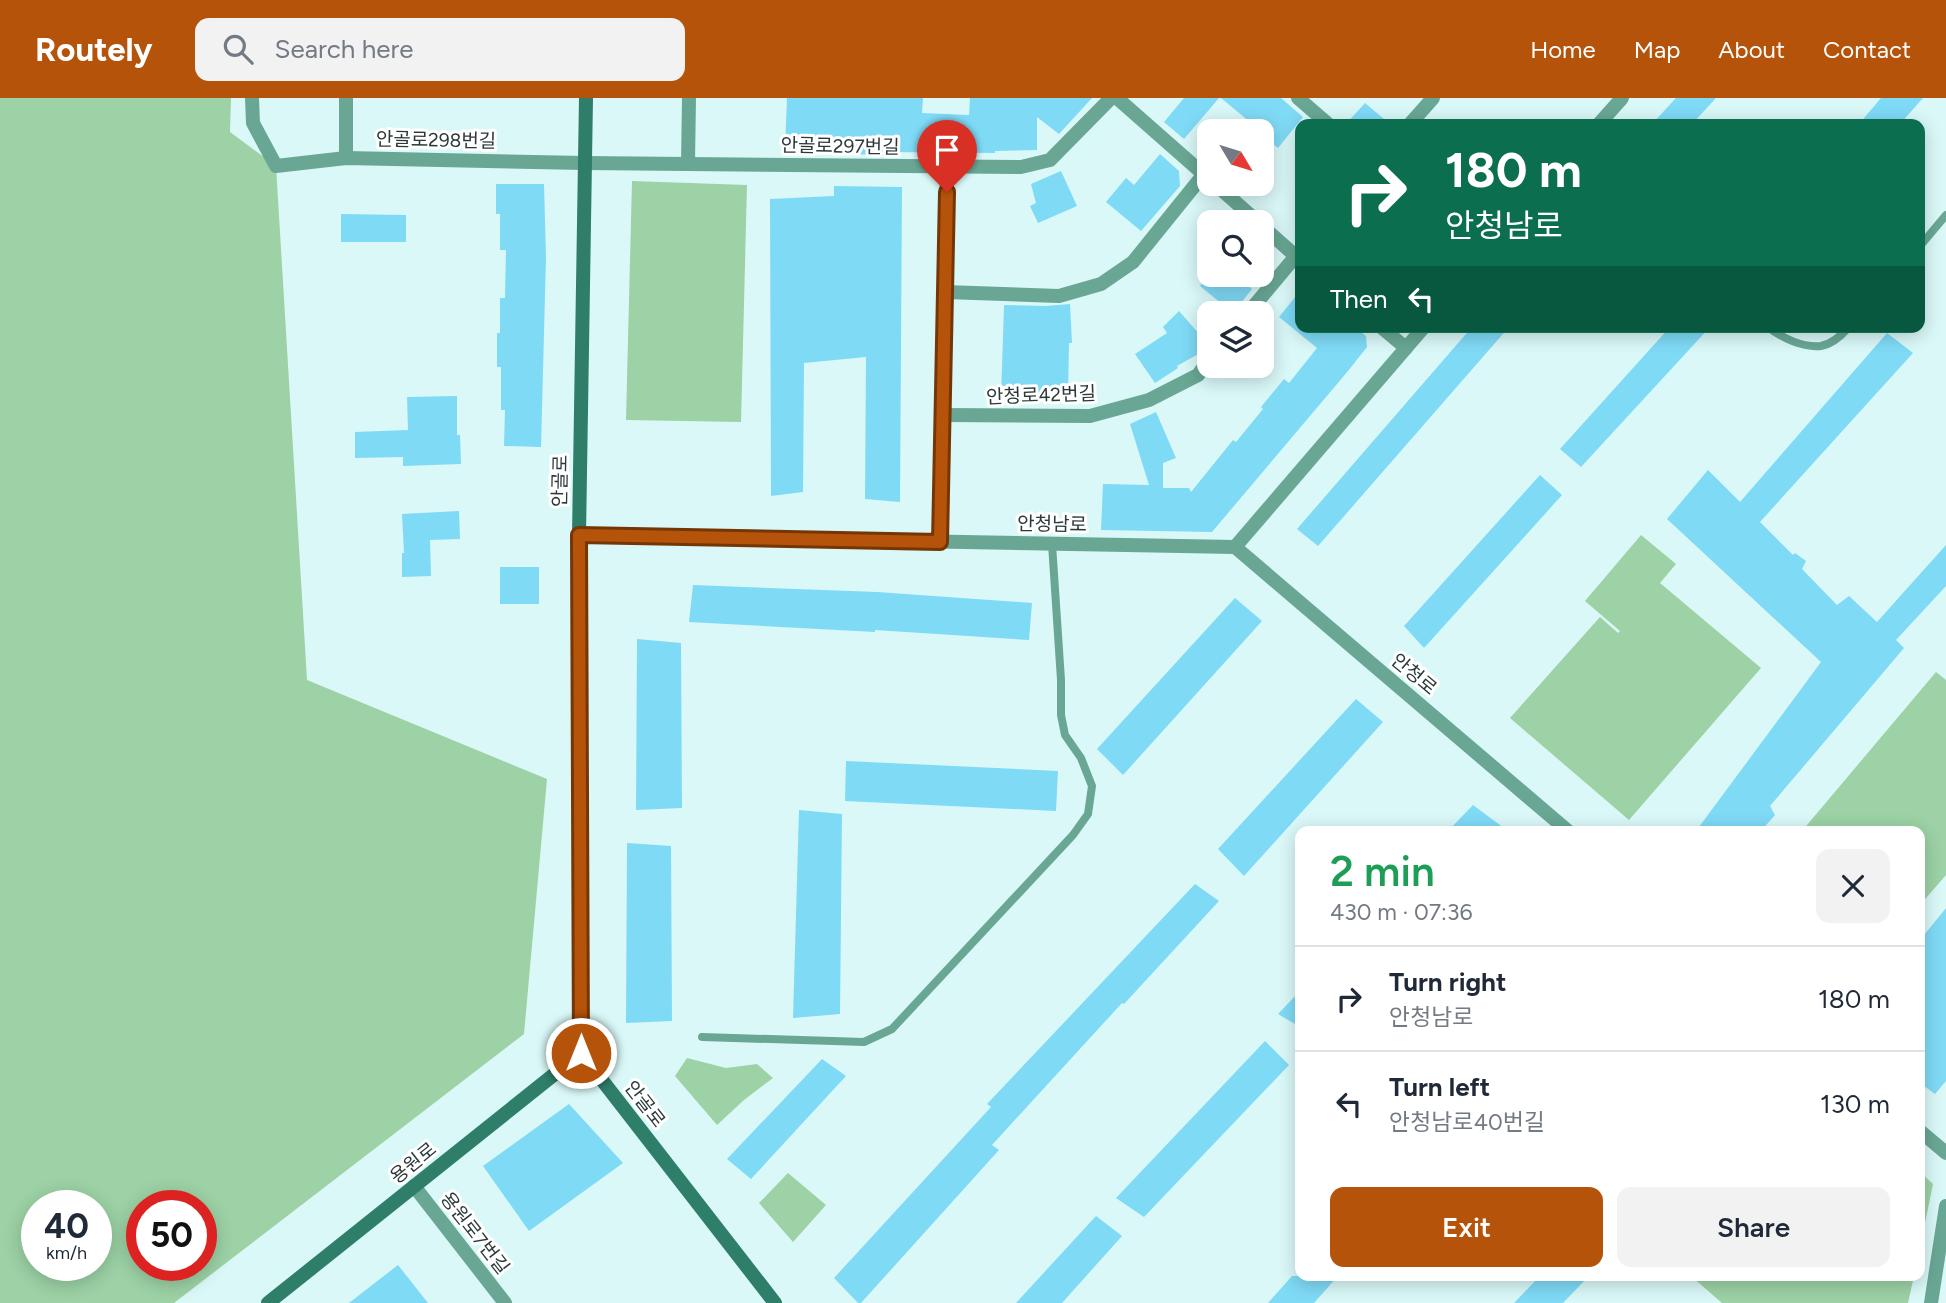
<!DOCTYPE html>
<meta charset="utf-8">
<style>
:root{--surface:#fff;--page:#f2f2f3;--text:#1f2937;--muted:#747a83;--line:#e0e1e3;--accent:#b45309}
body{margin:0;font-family:Figtree,"Noto Sans KR",sans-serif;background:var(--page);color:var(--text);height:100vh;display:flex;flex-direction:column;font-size:26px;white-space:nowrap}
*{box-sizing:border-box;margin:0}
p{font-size:23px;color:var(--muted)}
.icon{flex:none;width:38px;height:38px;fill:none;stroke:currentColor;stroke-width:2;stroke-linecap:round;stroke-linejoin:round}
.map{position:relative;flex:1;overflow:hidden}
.panel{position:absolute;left:1295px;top:728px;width:630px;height:455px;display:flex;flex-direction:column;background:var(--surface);border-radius:14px;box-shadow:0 4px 18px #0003}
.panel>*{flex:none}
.top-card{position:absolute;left:1295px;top:21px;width:630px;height:214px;border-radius:14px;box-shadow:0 4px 18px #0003;background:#0b6e4f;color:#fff;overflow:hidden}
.needle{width:46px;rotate:128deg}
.buttons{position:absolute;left:1197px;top:21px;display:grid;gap:14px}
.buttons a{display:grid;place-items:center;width:77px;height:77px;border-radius:14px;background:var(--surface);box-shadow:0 4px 18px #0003;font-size:35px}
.speed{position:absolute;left:21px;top:1092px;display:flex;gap:14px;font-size:35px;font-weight:700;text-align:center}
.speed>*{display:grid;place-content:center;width:91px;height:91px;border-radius:50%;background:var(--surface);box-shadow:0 4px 18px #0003;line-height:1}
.speed small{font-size:18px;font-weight:400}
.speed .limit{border:10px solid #d22;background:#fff;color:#111}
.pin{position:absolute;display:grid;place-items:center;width:60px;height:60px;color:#fff;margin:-72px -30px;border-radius:50% 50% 50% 0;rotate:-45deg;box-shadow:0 0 7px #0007}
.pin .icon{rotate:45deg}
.me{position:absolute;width:77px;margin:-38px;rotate:0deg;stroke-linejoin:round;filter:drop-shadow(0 0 5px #0008)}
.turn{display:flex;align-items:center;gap:24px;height:147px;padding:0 35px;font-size:32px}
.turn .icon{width:91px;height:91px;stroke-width:2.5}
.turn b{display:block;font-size:49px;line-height:60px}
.then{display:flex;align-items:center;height:66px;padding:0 35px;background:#0003;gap:14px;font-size:26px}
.round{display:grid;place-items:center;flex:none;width:74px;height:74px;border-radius:14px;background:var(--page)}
.summary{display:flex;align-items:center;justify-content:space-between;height:119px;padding:0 35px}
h1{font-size:42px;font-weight:600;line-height:52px;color:#1e9e55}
.action{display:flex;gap:14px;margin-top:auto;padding:14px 35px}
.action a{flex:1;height:80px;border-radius:14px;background:var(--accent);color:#fff;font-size:28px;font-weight:600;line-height:80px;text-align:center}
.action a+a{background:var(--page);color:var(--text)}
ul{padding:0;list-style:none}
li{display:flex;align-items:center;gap:21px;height:105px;padding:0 35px;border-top:2px solid var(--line)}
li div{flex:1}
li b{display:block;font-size:26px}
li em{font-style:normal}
header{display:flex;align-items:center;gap:42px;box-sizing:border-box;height:98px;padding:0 35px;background:var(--accent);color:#fff}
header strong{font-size:33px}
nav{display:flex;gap:38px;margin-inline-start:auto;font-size:24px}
.search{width:490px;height:63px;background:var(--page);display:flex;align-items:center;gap:18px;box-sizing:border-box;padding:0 24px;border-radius:14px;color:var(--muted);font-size:26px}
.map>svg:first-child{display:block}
</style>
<header>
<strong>Routely</strong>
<div class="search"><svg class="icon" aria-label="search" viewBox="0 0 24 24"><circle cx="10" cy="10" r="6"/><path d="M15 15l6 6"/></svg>Search here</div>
<nav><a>Home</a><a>Map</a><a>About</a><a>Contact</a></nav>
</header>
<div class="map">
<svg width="1946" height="1205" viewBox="0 0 1946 1205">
<rect width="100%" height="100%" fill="#daf8f8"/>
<g fill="#9cd2a5" fill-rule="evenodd">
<path d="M0,0H231L230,34L276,68L307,582L547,681L524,936L174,1205H0ZM37,1108H96V1167H37ZM142,1108H201V1167H142Z"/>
<path d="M632,83L747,87L741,324L626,322Z"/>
<path d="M1641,437L1676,466L1660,485L1761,570L1629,722L1510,620L1600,519L1618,535L1620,533L1585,503Z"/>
<path d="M1936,574L1946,582V777L1920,807V733H1802Z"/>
<path d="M687,960L726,970L757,966L773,980L744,1002L717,1027L675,978Z"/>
<path d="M1920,1074L1933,1086L1920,1149Z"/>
<path d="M788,1075L826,1107L793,1144L759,1105Z"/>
<path d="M1691,1178H1914L1908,1205H1722Z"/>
</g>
<g fill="#7fdaf6">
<path d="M787,0H923L922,15L969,17L970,0H1092L1059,36L1037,19V52L995,53V55L885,54V58L785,51Z"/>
<path d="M1184,0H1219L1184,41L1164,24Z"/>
<path d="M1221,0H1281L1303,19L1278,50L1262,37V33L1256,32L1257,30Z"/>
<path d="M1676,0H1716L1692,26H1652Z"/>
<path d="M1881,0H1923L1900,26H1859Z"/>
<path d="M1365,5L1390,26H1346Z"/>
<path d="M1160,56L1179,73L1180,88L1141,133L1106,104L1126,80L1134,87Z"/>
<path d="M1061,73L1077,108L1038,125L1030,108L1036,105L1031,86Z"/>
<path d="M496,86H544L546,159L541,349L504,348L505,312H501V269H497V235H500V200H505L506,152H500V116H496Z"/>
<path d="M834,88L902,89L900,404L865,401L866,259L804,265L803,394L771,398L770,101L834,98Z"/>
<path d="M341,116L406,117V144H341Z"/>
<path d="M1208,177H1235L1252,191L1233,215L1200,188Z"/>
<path d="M1300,193V229H1355L1366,238L1367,249L1348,273L1212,434L1101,432L1103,386L1149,387L1130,326L1156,314L1176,360L1163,365V390H1189L1191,394L1233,342L1236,344L1263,311L1261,309L1284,281L1289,285L1317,250L1279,219Z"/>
<path d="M1070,206L1072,245H1069L1068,298H1057V300L1001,299L1004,207L1046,208Z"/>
<path d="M1179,213L1208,246L1200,255L1177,268L1178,270L1155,285L1135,256L1167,235L1163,229Z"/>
<path d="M1472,229H1509L1318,448L1297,431Z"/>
<path d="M1670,229H1710L1581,369L1560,351Z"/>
<path d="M1887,235L1913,255L1760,424L1793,457L1795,455L1806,463L1802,471L1837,507L1849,498L1877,524L1946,447V488L1896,542L1904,550L1770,708L1775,717L1761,733H1696L1821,564L1667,421L1708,372L1740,404Z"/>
<path d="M457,298V337H460L461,366L403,368V359L355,360V334L408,332L407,299Z"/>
<path d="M1540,377L1562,397L1424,550L1404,528Z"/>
<path d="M459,413L460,441L430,442L431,478L402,479V455H404L402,416Z"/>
<rect x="500" y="469" width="39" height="37"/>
<path d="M693,487L877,494L1032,505L1029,542L875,532V534L689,524Z"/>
<path d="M1235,500L1262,523L1123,677L1097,651Z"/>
<path d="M637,541L681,545L682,710L636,712Z"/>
<path d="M1356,601L1383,624L1244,778L1218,751Z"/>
<path d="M846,663L1058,673L1056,713L845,703Z"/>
<path d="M1473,707L1508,733H1448Z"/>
<path d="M799,712L842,716L840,916L793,920Z"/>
<path d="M627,745L671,748L672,923L626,925Z"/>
<path d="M1195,786L1219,803L1124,906L1122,905L992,1047L999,1052L861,1205H858L834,1180L991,1009L987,1006Z"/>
<path d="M1946,810V983L1935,996L1920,985V842Z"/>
<path d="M1300,893V929L1278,916Z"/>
<path d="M1265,943L1289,967L1144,1119L1116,1100Z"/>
<path d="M822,961L846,978L751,1081L727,1061Z"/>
<path d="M569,1006L623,1065L529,1133L483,1068Z"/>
<path d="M1096,1118L1122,1138L1062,1205H1016Z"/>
<path d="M398,1167L428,1205H349Z"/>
<path d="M1292,1178H1338L1314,1205H1268Z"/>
<path d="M1540,1178H1589L1563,1205H1514Z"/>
</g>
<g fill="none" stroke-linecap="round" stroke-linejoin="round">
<g stroke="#69a794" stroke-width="8">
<path d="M1920,148L1946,117"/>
<path d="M1768,229C1782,240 1803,250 1821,248C1832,246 1842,237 1849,229"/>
<path d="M702,939L864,944L892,931L1073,737L1088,716L1092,688L1081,660L1065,637L1061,617V582L1052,446"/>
</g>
<g stroke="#69a794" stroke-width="14">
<path d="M252,0L253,25L276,68L346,60L584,65L1021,69L1050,62L1111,0"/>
<path d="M1117,0L1209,81"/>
<path d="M1298,0L1328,26"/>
<path d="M1410,26L1433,0"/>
<path d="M1599,26L1622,0"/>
<path d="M346,60V0"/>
<path d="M688,65L689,0"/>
<path d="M1215,86L1258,124"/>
<path d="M1262,128L1300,162"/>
<path d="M945,194L1059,198L1101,186L1133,164L1204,76"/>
<path d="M1248,215L1300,153"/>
<path d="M1381,229L1406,250"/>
<path d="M943,317L1090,318L1149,302L1198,277L1209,262"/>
<path d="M579,437L1235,449L1424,229"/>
<path d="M940,444L947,69"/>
<path d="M1235,449L1568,733"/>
<path d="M1920,1033L1946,1055"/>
<path d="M414,1088L505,1205"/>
<path d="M1931,1205L1946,1108"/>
</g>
<g stroke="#2e7e69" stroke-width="14">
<path d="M586,0L579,437L581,955L775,1205"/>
<path d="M268,1205L581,955"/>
</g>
</g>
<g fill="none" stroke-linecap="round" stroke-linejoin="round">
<defs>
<path id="route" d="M581,955L579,437L940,444L947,94"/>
</defs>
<use href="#route" stroke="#753606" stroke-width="18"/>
<use href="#route" stroke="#b45309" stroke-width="12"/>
</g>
<g text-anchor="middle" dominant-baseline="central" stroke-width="6" stroke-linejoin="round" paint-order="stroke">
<g font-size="19" fill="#2d3939" stroke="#fefefe">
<text transform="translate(436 42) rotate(1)">안골로298번길</text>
<text transform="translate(840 48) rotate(1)">안골로297번길</text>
<text transform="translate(1041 297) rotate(-2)">안청로42번길</text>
<text transform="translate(560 383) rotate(-89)">안골로</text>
<text transform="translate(1052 426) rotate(1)">안청남로</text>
<text transform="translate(1414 576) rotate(40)">안청로</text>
<text transform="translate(645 1006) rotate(52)">안골로</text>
<text transform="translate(413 1065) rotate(-39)">용원로</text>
<text transform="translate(475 1135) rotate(52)">용원로7번길</text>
</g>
</g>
</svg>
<div class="buttons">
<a><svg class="needle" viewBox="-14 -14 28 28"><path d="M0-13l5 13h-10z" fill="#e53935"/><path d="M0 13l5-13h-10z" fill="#747a83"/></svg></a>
<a><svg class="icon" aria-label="search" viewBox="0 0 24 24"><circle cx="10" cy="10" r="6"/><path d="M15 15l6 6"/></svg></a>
<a><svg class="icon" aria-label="layers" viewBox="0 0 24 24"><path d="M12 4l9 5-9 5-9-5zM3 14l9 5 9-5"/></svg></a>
</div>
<div class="speed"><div>40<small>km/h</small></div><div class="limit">50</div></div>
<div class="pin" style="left:947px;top:94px;background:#d93025"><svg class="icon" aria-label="arrive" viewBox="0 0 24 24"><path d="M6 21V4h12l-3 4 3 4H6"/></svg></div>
<svg class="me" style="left:581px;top:955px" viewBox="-20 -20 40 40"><circle r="17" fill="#b45309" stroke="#fff" stroke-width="3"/><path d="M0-11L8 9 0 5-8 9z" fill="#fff"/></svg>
<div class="top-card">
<div class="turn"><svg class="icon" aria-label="right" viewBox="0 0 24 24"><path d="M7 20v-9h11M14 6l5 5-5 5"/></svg><div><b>180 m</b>안청남로</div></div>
<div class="then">Then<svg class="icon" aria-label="left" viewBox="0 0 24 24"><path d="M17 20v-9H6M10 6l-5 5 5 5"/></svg></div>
</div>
<section class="panel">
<div class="summary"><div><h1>2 min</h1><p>430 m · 07:36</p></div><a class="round"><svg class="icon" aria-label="close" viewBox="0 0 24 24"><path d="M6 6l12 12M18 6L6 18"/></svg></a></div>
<ul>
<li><svg class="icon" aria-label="right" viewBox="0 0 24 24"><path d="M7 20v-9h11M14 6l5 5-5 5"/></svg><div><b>Turn right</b><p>안청남로</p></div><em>180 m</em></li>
<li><svg class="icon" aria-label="left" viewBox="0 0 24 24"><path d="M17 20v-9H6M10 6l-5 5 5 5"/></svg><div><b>Turn left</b><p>안청남로40번길</p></div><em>130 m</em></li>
</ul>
<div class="action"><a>Exit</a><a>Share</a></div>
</section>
</div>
